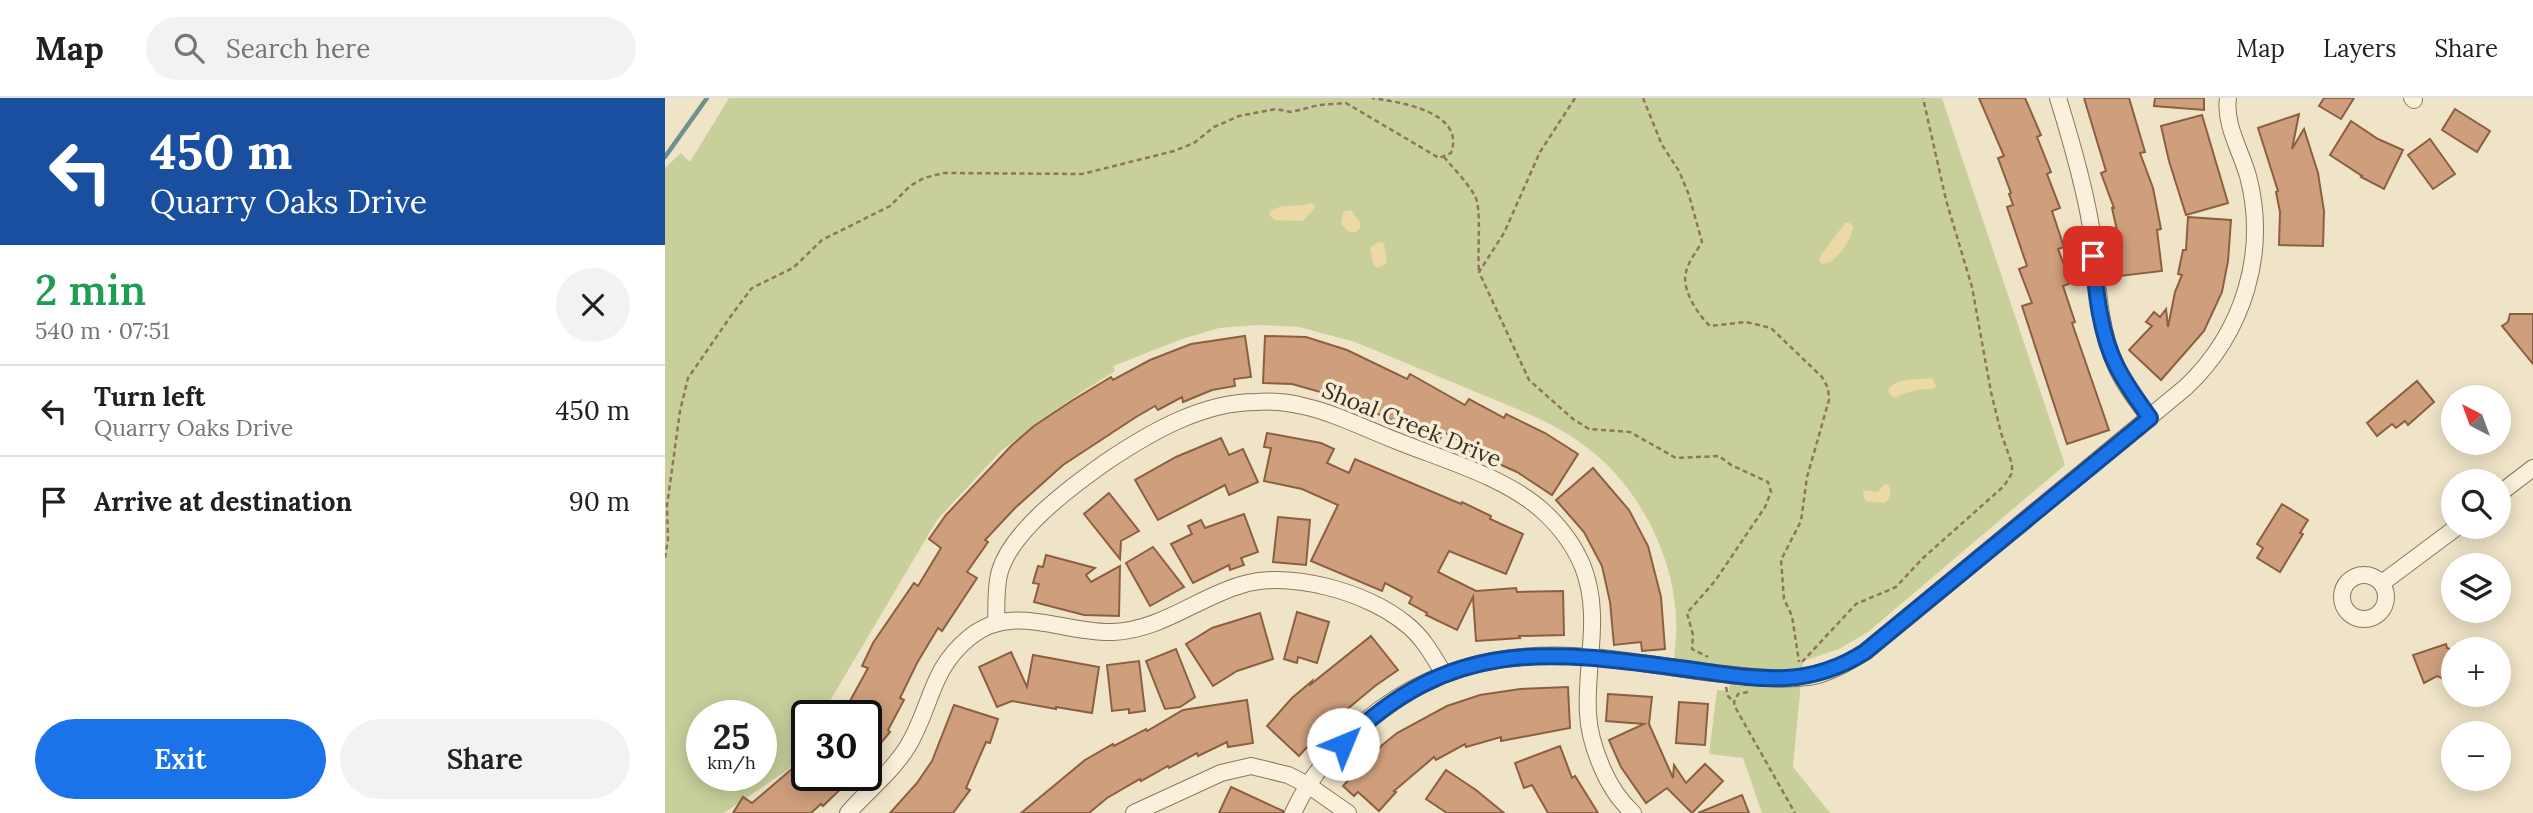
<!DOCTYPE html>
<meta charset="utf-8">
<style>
:root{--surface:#fff;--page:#f2f2f2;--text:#202124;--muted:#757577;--line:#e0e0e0;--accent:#1a73e8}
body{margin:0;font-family:Lora,serif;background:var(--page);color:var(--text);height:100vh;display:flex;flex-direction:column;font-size:26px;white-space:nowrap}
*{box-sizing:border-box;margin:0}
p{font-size:23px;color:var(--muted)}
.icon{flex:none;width:38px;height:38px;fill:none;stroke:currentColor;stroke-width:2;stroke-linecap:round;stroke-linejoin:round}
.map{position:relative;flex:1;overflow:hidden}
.sheet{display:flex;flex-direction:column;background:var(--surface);width:665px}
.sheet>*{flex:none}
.guide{background:#1a4fa0;color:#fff;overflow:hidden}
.needle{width:46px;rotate:319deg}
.controls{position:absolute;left:1776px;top:287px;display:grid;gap:14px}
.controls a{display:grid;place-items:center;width:70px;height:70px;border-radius:50%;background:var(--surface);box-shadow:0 4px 18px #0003;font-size:35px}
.speed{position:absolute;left:21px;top:602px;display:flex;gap:14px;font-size:35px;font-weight:700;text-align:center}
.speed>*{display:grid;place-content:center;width:91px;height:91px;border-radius:50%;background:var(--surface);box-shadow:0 4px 18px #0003;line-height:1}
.speed small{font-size:18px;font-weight:400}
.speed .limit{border:4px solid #111;border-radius:10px;background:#fff;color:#111}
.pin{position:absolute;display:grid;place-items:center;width:60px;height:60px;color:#fff;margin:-30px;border-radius:14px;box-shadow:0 4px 10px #0006}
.me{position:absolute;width:77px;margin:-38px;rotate:45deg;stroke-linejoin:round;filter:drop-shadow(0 0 5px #0008)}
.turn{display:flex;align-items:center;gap:24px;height:147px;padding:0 35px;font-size:32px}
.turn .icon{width:91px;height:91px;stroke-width:2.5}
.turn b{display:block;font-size:49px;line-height:60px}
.round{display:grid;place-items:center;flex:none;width:74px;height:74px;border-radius:37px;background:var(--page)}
.head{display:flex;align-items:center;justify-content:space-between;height:119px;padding:0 35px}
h1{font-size:42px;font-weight:600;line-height:52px;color:#1e9e55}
.primary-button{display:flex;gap:14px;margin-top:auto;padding:14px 35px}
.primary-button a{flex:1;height:80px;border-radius:42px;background:var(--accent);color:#fff;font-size:28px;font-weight:600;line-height:80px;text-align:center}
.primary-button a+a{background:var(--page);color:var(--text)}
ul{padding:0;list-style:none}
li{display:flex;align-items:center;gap:21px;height:91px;padding:0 35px;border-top:2px solid var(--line)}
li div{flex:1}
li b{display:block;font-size:26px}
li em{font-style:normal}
header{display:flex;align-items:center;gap:42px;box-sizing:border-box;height:98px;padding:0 35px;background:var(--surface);border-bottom:2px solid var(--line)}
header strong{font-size:33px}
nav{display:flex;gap:38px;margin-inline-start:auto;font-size:24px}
.search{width:490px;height:63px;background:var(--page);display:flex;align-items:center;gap:18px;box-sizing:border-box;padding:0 24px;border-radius:38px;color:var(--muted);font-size:26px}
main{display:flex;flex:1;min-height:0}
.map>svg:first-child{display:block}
</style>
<header>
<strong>Map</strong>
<div class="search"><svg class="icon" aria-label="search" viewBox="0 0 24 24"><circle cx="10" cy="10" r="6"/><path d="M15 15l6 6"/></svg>Search here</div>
<nav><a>Map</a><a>Layers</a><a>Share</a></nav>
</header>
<main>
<section class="sheet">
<div class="guide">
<div class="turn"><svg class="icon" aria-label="left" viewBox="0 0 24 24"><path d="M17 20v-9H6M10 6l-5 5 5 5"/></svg><div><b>450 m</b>Quarry Oaks Drive</div></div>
</div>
<div class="head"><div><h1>2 min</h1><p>540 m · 07:51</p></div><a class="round"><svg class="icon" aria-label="close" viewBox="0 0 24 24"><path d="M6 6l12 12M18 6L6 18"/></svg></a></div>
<ul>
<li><svg class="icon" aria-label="left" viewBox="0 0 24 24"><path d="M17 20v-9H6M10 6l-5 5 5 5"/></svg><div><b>Turn left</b><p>Quarry Oaks Drive</p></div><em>450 m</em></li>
<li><svg class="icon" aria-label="arrive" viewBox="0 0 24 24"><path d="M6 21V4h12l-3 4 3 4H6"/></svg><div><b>Arrive at destination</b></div><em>90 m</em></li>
</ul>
<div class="primary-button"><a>Exit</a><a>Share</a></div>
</section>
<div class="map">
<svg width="1868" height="715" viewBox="0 0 1868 715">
<rect width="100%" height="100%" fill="#f0e4c8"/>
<path fill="#c9cf9b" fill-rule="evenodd" d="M64,0H1277L1400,367L1203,534L1174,551L1138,563L1128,669L1165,715H1097L1078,660L1044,656L1052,592L1064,593L1066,569L1009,562C1010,548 1012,533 1011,519C1008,455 972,386 920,348C903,335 884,325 864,316L690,244L634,229L594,227L554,230L517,241L451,267L448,269L450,273L415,295L337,352L272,422L156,618H142V641L124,671L59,715H0V70L16,55L25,64ZM37,618H96V677H37Z"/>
<g fill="#ecd9a5">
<path d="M646,105L650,107L649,111L638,123L610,122L604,117L606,112C619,105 633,110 646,105Z"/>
<path d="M686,112L695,125V130L691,134H684L676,126L678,114Z"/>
<path d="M1180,125H1185L1188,129C1187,142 1171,166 1157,166L1154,162L1156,157Z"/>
<path d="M715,144L719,145L722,165L713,170L709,168L705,149Z"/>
<path d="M1267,280L1271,288L1268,291C1258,290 1238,295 1230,300L1225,297L1223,292C1232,279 1253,282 1267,280Z"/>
<path d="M1221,385C1228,391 1226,399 1220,405L1201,403L1199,400L1198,392L1212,394Z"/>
</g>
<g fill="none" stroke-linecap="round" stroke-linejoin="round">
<path stroke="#6f938a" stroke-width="4.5" d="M0,59L42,0"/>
</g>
<g fill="#cf9f7d" stroke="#8d5f41" stroke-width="2">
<path d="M1314,0H1360L1376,37L1372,39L1386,74L1382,76L1395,110L1387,113L1399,149L1393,151L1406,185L1398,188L1410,224L1407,225L1444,332L1402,346L1357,208L1367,205L1354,171L1362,168L1342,109L1348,107L1344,96L1346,95L1333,60L1339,58Z"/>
<path d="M1419,0H1464L1480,54L1475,55L1488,90L1496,131L1492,132L1497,173L1455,178L1451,147L1455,146L1447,110H1449L1436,75L1441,73Z"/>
<path d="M1490,0H1539V12L1489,8Z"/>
<path d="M1659,0H1689L1676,21L1654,8Z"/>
<path d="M1790,11L1825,33L1812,54L1777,32Z"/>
<path d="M1634,16L1627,51L1639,31L1653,75L1659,113L1658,148L1614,147L1615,114L1611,94L1613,93L1593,30Z"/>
<path d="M1537,17L1563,105L1521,117L1504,63L1496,28Z"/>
<path d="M1686,23L1713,41L1738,52L1719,91L1696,79L1697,78L1665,57Z"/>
<path d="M1765,41L1790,76L1768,91L1743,57Z"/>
<path d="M1523,119L1566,122L1563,163L1557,194L1539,233L1496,282L1464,252L1487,228L1481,224L1489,214L1495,219L1501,211L1503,229L1510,194L1517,177L1513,176L1518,152H1521Z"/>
<path d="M1845,216H1868V266L1837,228L1843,224Z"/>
<path d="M580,238L586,279L569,281L570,288L547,292L518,304L517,299L493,312L490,308L471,319L398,367L350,410L320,442L323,444L302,474L312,480L277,533L273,530L252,565L235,600L239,602L223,632L225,634L201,663V618H177L188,605L185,603L203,570L197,568L208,545L249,485L253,488L276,450L264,441L281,417L346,348L369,328L408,302L446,279L448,282L485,262L526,246Z"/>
<path d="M600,238L641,239L682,252L742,281L745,276L800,307L804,301L839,320L841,316L880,335L913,356L887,397L852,374L800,351L802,347L779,334L774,343L738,323L736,327L667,294L666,297L627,286L598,285Z"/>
<path d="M1752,283L1769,304L1743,327L1740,323L1731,330L1727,326L1712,338L1702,325Z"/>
<path d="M602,335L656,345L669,351L662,365L684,375L690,361L796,406L797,404L826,418L825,421L858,436L841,476L784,453L773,474L811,493L851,490L852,494L898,493L899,537L854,538L855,540L811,543L808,499L792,532L761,517L762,515L744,505L747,499L720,485L717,493L646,463L673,407L637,391L599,383L606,350L599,349Z"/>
<path d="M556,340L564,357L578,351L593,384L564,397L560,387L493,422L470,382L511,359Z"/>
<path d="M928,370L964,412L983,448L996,499L1000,551L977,553L976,544L949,547L945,504L937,468L919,434L891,402Z"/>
<path d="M444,395L474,433L456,443L455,461L419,416Z"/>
<path d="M1617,406L1643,422L1635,435L1638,436L1615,474L1592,460L1598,450L1592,446Z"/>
<path d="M579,416L593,454L576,460L579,467L565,472L564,467L528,485L506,446L527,436L523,428L536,422L540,430Z"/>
<path d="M613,419L645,422L641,467L608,464Z"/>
<path d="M488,449L519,489L485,508L461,465Z"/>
<path d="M381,457L430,470L421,477L426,484L455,468L454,518L419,517L369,504L374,486L368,485L373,468L378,469Z"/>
<path d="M632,514L664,524L652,565L633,559L632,565L619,561Z"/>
<path d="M595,515L608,561L572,573L548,588L521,546L547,530Z"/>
<path d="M706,538L733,572L710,588L650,638L651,639L634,658L602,628L627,600L647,583L646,586Z"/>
<path d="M1781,546L1782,550L1788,552V585L1772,578L1759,585L1748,557Z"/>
<path d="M511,551L530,599L515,609L500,611L481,563Z"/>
<path d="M346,554L362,589L368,557L434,569L427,615L391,609V611L347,603L332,609L314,569Z"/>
<path d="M474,563L480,613L464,615V611L447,613L442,567Z"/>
<path d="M903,589L905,630L836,643V639L801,649L800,646L771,662L769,659L729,693L731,694L714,713L693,694L689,698L678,688L710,653L732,635L782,608L815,597L855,591Z"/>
<path d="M943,596L987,599L984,626L1008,680L1009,667L1021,685L1040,666L1058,683L1027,715L1002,690L981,705L956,669L944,642L979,626L941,623Z"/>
<path d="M582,602L588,645L563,649L562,644L533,658L532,655L504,670L503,668L476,683L475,681L442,700L424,715H356L420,662L448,646L449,648L481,631L482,633L518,612Z"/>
<path d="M1014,604L1043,606L1040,647L1011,645Z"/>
<path d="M289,607L333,621L325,645L321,644L301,690L305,692L288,715H225L252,685L267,663Z"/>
<path d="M895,648L907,680L910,678L933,715H883L867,687L859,690L850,665Z"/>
<path d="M142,658V677H190L158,708L156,706L146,715H68L78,699L87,705Z"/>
<path d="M781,672L811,692L839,715H782L761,701Z"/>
<path d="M566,689L618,713V715H554Z"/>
<path d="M1077,697L1084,715H1033Z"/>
</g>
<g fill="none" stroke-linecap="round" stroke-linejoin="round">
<defs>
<g id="minor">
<path d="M1393,0C1406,42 1419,86 1426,129C1433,175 1431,222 1450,266C1458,285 1472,303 1485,320"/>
<path d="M1747,0L1749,2"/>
<path d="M1834,396L1868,370"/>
<circle cx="1699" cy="499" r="22"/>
<path d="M1717,485L1792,429"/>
<path d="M331,525C332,509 330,489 335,473C347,432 407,388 441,364C484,335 537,304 591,304C606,303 623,304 638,308C670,315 701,331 732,343C779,362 841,379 879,414C895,429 910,449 918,469C937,518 920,566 923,616C924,636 930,654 938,672C945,688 955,703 968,715"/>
<path d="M183,715C203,692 227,674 243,648C267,608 265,571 305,539C349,504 398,536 448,534C496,532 532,500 576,487C624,472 703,494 741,526C758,539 768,558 779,576"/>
<path d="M469,715L556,675L586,668L623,677L643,687L683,715"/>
<path d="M628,715C649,669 688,628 730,601C789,564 857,553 925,559C976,563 1027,574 1078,578C1102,580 1129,583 1153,577C1170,572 1185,563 1200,554L1521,289C1579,234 1603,154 1583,78C1576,53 1559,26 1563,0"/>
</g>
</defs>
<use href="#minor" stroke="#8d765c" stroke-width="18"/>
<g stroke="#8d765c" stroke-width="2.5" stroke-dasharray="5 3.5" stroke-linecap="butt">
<path d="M910,0L875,54L839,135L814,174L864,282L908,321L924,331L965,334L1011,360L1054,358L1066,367L1103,384L1106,394L1100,409L1050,483L1022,515L1028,537L1027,551L1043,559"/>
<path d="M978,0L997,47L1014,73L1024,97L1037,144C1032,153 1023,164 1021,174C1016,191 1033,217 1045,228L1081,224L1106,230L1157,279L1163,290L1164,302L1142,379L1136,423L1116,462L1119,501L1127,518L1134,564"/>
<path d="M779,59C789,71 802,84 810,98C817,111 812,155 814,174"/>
<path d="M0,460L3,441L2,408L15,313L23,280L68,215L87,190L128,170L157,142L225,108L245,88L259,80L279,75L417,76L509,53L529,45L549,29L574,18L611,11L626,14L654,7L681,5L774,60L786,55C801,14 735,4 707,0"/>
<path d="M1137,564L1191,506L1231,489L1258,460L1339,388L1347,375V366L1336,335L1326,294L1307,189L1281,102L1258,0"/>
<path d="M1061,589L1063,598L1069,604"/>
<path d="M1083,594L1073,596L1069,604L1070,609L1130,715"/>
</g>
<use href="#minor" stroke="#faf1dc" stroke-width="16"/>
</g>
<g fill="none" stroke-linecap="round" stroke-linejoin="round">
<defs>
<path id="route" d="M678,646C791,534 892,554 1036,573C1098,582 1145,589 1200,554L1485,320C1473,303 1461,287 1452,269C1435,236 1431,194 1428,158"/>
</defs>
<use href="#route" stroke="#114b97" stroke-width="18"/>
<use href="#route" stroke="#1a73e8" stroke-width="12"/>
</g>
<g text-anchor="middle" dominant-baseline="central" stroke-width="7" stroke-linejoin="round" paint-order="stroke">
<g font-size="23" fill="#3d2e20" stroke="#f7eed8">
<text transform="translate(747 326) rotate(22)">Shoal Creek Drive</text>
</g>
</g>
</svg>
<div class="controls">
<a><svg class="needle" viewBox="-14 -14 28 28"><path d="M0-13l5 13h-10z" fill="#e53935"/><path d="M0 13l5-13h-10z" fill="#757577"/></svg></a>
<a><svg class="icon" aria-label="search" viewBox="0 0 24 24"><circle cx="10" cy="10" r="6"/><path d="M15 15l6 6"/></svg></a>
<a><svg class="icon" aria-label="layers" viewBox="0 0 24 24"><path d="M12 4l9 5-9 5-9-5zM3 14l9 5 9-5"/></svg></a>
<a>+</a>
<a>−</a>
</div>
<div class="speed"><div>25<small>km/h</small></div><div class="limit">30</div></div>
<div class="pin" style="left:1428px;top:158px;background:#d93025"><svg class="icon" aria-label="arrive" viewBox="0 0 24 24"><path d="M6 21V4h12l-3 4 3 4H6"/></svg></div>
<svg class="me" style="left:678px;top:646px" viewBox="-20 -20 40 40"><circle r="19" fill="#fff"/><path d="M0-13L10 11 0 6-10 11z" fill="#1a73e8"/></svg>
</div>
</main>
